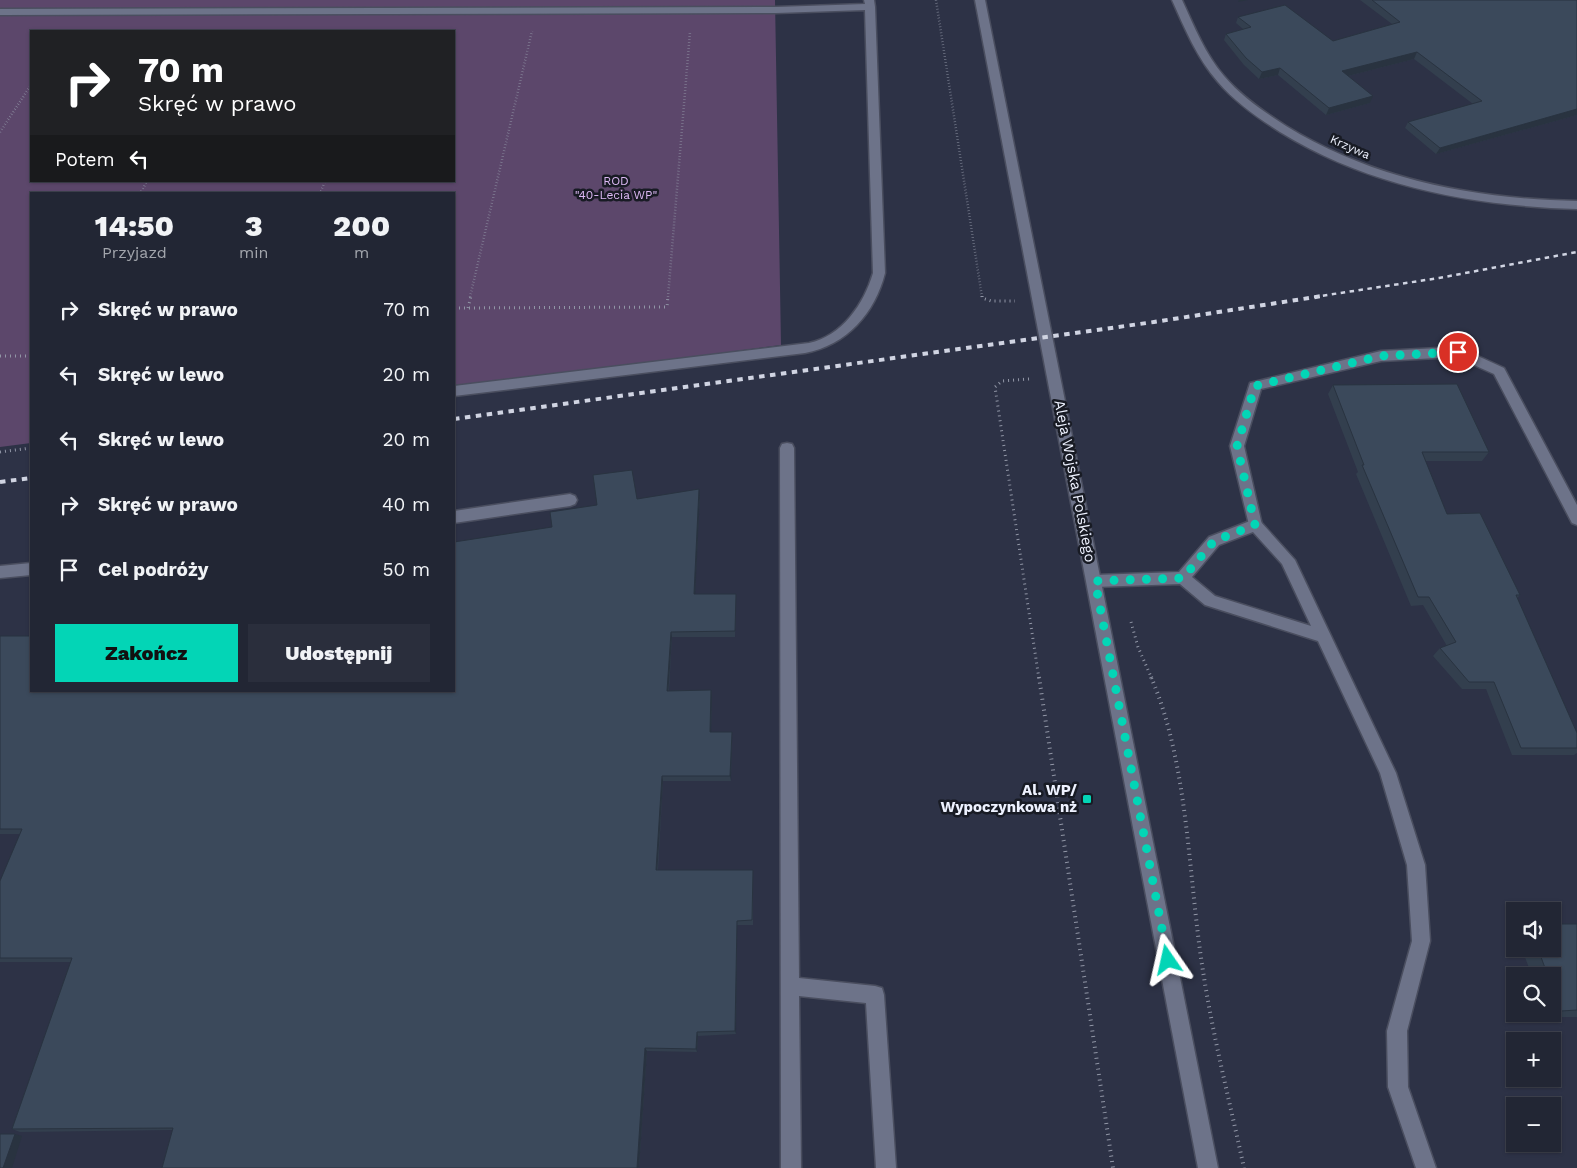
<!DOCTYPE html>
<html lang="pl">
<meta charset="utf-8">
<style>
:root{--surface:#222634;--page:#2a2e3c;--text:#f1f3f6;--muted:#a2a5ac;--line:#3f434f;--accent:#03d5b6}
body{margin:0;font-family:"Work Sans",sans-serif;background:var(--page);color:var(--text);height:100vh;display:flex;flex-direction:column;font-size:19px;white-space:nowrap}
*{box-sizing:border-box;margin:0}
p{font-size:16px;color:var(--muted)}
.icon{flex:none;width:28px;height:28px;fill:none;stroke:currentColor;stroke-width:2;stroke-linecap:round;stroke-linejoin:round}
.map{position:relative;flex:1;overflow:hidden}
.side{position:absolute;left:30px;top:192px;width:425px;height:500px;display:flex;flex-direction:column;background:var(--surface);border-radius:0px;box-shadow:0 1px 4px #0004,0 0 0 1px var(--line)}
.side>*{flex:none}
.top-card{position:absolute;left:30px;top:30px;width:425px;height:152px;border-radius:0px;box-shadow:0 1px 4px #0004,0 0 0 1px var(--line);background:#202124;color:#fff;overflow:hidden}
.buttons{position:absolute;left:1506px;top:902px;display:grid;gap:10px}
.buttons a{display:grid;place-items:center;width:55px;height:55px;border-radius:0px;background:var(--surface);box-shadow:0 1px 4px #0004,0 0 0 1px var(--line);font-size:25px}
.pin{position:absolute;display:grid;place-items:center;width:42px;height:42px;color:#fff;margin:-21px;border:2px solid #fff;border-radius:50%;box-shadow:0 1px 5px #0007}
.me{position:absolute;width:55px;margin:-28px;rotate:349deg;stroke-linejoin:round;filter:drop-shadow(0 0 4px #0008)}
.turn{display:flex;align-items:center;gap:18px;height:105px;padding:0 25px;font-size:22px}
.turn .icon{width:65px;height:65px;stroke-width:2.5}
.turn b{display:block;font-size:35px;line-height:42px}
.then{display:flex;align-items:center;height:48px;padding:0 25px;background:#0003;gap:10px;font-size:19px}
.eta{display:flex;justify-content:space-evenly;align-items:center;height:85px;text-align:center}
.eta b{font-size:30px;font-weight:800;line-height:35px}
.action{display:flex;gap:10px;margin-top:auto;padding:10px 25px}
.action a{flex:1;height:58px;border-radius:0px;background:var(--accent);color:#111;font-size:20px;font-weight:800;line-height:58px;text-align:center}
.action a+a{background:var(--page);color:var(--text)}
ul{padding:0;list-style:none}
li{display:flex;align-items:center;gap:15px;height:65px;padding:0 25px}
li div{flex:1}
li b{display:block;font-size:19px}
li em{font-style:normal}
.map>svg:first-child{display:block}
</style>
<div class="map">
<svg width="1577" height="1168" viewBox="0 0 1577 1168">
<rect width="100%" height="100%" fill="#2d3246"/>
<path fill="#5c476b" fill-rule="evenodd" d="M0,0H775L781,345L454,388V194H31V443L0,447ZM31,31H454V181H31Z"/>
<g fill="none" stroke-linecap="round" stroke-linejoin="round">
<defs>
<g id="lane">
<path d="M864,0H874L875,7L885,273C875,313 847,345 805,353L454,396V386L809,343C842,336 864,304 873,273L865,10L776,13L0,15V9L776,7L865,4Z"/>
<path d="M787,443L792,444L794,448L799,978L875,986L882,988L884,995L896,1168H876L866,1003L799,996L801,1168H781L780,448L782,444Z"/>
<path d="M570,494L575,496L577,500L575,504L570,506L454,523V511Z"/>
<path d="M1255,519L1260,521L1295,560L1396,773L1425,865L1430,941L1407,1031L1408,1087L1436,1168H1416L1388,1087L1387,1031L1412,941L1407,865L1380,773L1318,641L1205,605L1180,584L1095,587L1090,585L1088,581L1090,577L1095,575L1179,572L1209,537ZM1253,532L1282,564L1311,626L1215,596L1192,577L1219,545Z"/>
<path d="M31,563V575L0,578V566Z"/>
</g>
<g id="street">
<path d="M1172,0H1182C1194,26 1205,54 1224,76C1241,96 1264,112 1286,126C1374,180 1475,199 1577,201V209C1474,206 1369,187 1280,132C1258,118 1235,102 1218,82C1197,58 1185,29 1172,0Z"/>
<path d="M1458,347L1504,368L1577,505V525L1572,523L1494,374L1456,357L1381,361L1261,389L1244,446L1262,525L1260,529L1255,531L1250,529L1230,446L1250,383L1381,351Z"/>
</g>
<path id="secondary" d="M975,0H985L1218,1168H1198Z"/>
</defs>
<use href="#lane" stroke="#4a4e5f" stroke-width="3"/>
<use href="#street" stroke="#4a4e5f" stroke-width="3"/>
<use href="#secondary" stroke="#4a4e5f" stroke-width="3"/>
<g stroke="#9196a6" stroke-width="2.5" stroke-dasharray="0.5 2.5" stroke-linecap="butt">
<path d="M936,0L982,297"/>
<path d="M0,132L31,85"/>
<path d="M140,194L147,181"/>
<path d="M320,194L325,181"/>
<path d="M470,297L532,31"/>
<path d="M668,297L690,32"/>
</g>
<g stroke="#9196a6" stroke-width="3" stroke-dasharray="1 4" stroke-linecap="butt">
<path d="M982,296V298L991,301H1015"/>
<path d="M454,308L667,307L668,296"/>
<path d="M468,308L471,296"/>
<path d="M0,356H31"/>
<path d="M1029,379L1002,381L995,387L1039,679"/>
<path d="M0,452L31,448"/>
<path d="M1131,622L1138,647L1152,679"/>
</g>
<g stroke="#9196a6" stroke-width="4" stroke-dasharray="1 4.5" stroke-linecap="butt">
<path d="M1039,677L1113,1168"/>
<path d="M1151,677C1189,765 1188,877 1203,971C1213,1037 1230,1103 1244,1168"/>
</g>
<use href="#lane" fill="#6d7389" fill-rule="evenodd"/>
<use href="#street" fill="#6d7389" fill-rule="evenodd"/>
<use href="#secondary" fill="#6d7389" fill-rule="evenodd"/>
<path stroke="#d0d4e2" stroke-width="2.5" stroke-dasharray="4.5 4.5" stroke-linecap="butt" d="M1314,297L1439,278L1577,252"/>
<g stroke="#d0d4e2" stroke-width="4" stroke-dasharray="5.5 5.5" stroke-linecap="butt">
<path d="M454,419L1154,322L1322,296"/>
<path d="M0,482L31,478"/>
</g>
</g>
<g fill="#333f4e">
<path d="M1360,0H1577V115L1436,154L1405,128L1408,122L1473,104L1414,59L1348,76L1370,103L1326,115L1278,75L1259,79L1244,65L1224,40L1226,34L1243,29L1236,23L1238,17L1333,41L1392,24Z"/>
<path d="M1333,385L1489,452L1482,461H1425L1447,514L1520,595L1517,598L1577,733V753L1574,755H1512L1486,689H1462L1433,656L1440,648L1447,646L1423,605L1411,606L1356,474L1358,472L1328,394Z"/>
<path d="M700,495L695,594H736L735,637H672L669,691L711,690L712,696L711,732L732,738L731,781H663L658,870L753,874V925H737L736,1034L698,1036L697,1052L647,1051L639,1168H162L173,1130L20,1132L12,1129L71,962H0V881L20,834H0V636L31,691L552,527L597,505L637,499Z"/>
<path d="M1577,924V1017H1548L1546,1014H1552V976H1532L1522,949H1552Z"/>
</g>
<g fill="#293340">
<path d="M1239,0H1248L1238,2Z"/>
<path d="M1417,52L1414,59L1340,78L1342,71Z"/>
<path d="M1280,68L1278,75L1259,79L1262,72Z"/>
<path d="M1373,96L1370,103L1326,115L1329,108Z"/>
<path d="M1577,109V115L1436,154L1440,148Z"/>
<path d="M699,489L700,495L695,600L694,594Z"/>
<path d="M671,632L672,637L668,696L667,691Z"/>
<path d="M711,690L712,696L711,738L710,732Z"/>
<path d="M732,732V738L731,781L730,776Z"/>
<path d="M662,776L663,781L657,875L656,870Z"/>
<path d="M737,921V925L736,1034L735,1031Z"/>
<path d="M697,1032L698,1036L697,1052L696,1049Z"/>
<path d="M645,1048L647,1051L639,1168H637Z"/>
<path d="M15,1134L22,1136L12,1168H3Z"/>
</g>
<g fill="#3b495b" stroke="#293340">
<path d="M1372,0H1577V109L1440,148L1408,122L1482,101L1417,52L1342,71L1373,96L1329,108L1280,68L1262,72L1246,58L1226,34L1251,27L1238,17L1285,5L1333,41L1400,22Z"/>
<path d="M1457,384L1489,452H1422L1447,514L1480,513L1520,595H1516L1577,733V748H1521L1494,682H1469L1440,648L1456,642L1429,597H1418L1362,465H1364L1333,385Z"/>
<path d="M632,470L637,499L699,489L694,594H736L735,631L671,632L667,691L711,690L710,732H732L730,776H662L656,870H753L752,920L737,921L735,1031L697,1032L696,1049L645,1048L637,1168H162L173,1128L12,1129L72,958H0V881L22,829H0V636H31V691H454V542L552,527L550,512L597,505L593,475Z"/>
<path d="M1552,924H1577V1010L1561,1011L1552,987V976H1548L1538,949H1552Z"/>
<path d="M0,1134H15L3,1168H0Z"/>
</g>
<g fill="none" stroke-linecap="round" stroke-linejoin="round">
<path stroke="#03d5b6" stroke-width="9" stroke-dasharray="0 16.2" d="M1168,960L1095,581L1183,578L1214,541L1255,525L1237,446L1255,386L1381,356L1458,352"/>
</g>
<rect fill="#03d5b6" stroke="#181b24" stroke-width="2" x="1082" y="794" width="10" height="10" rx="2.5"/>
<g text-anchor="middle" dominant-baseline="central" stroke-width="5" stroke-linejoin="round" paint-order="stroke">
<g font-size="12" fill="#eef2ff" stroke="#181b24">
<text transform="translate(1350 147) rotate(24)">Krzywa</text>
</g>
<g font-size="12" fill="#ddb9f5" stroke="#181b24">
<text x="616" y="181">ROD<tspan x="616" dy="14">"40-Lecia WP"</tspan></text>
</g>
<g font-size="15" fill="#eef2ff" stroke="#181b24">
<text transform="translate(1075 481) rotate(79)">Aleja Wojska Polskiego</text>
</g>
<g font-size="15" font-weight="bold" fill="#eef2ff" stroke="#181b24" text-anchor="end">
<text x="1077" y="790">Al. WP/<tspan x="1077" dy="17">Wypoczynkowa nż</tspan></text>
</g>
</g>
</svg>
<div class="buttons">
<a><svg class="icon" aria-label="sound" viewBox="0 0 24 24"><path d="M4 9h4l5-4v14l-5-4H4zM17 9q2 3 0 6"/></svg></a>
<a><svg class="icon" aria-label="search" viewBox="0 0 24 24"><circle cx="10" cy="10" r="6"/><path d="M15 15l6 6"/></svg></a>
<a>+</a>
<a>−</a>
</div>
<div class="pin" style="left:1458px;top:352px;background:#d93025"><svg class="icon" aria-label="arrive" viewBox="0 0 24 24"><path d="M6 21V4h12l-3 4 3 4H6"/></svg></div>
<svg class="me" style="left:1168px;top:960px" viewBox="-20 -20 40 40"><path d="M0-17L14 15 0 8-14 15z" fill="#03d5b6" stroke="#fff" stroke-width="4"/></svg>
<div class="top-card">
<div class="turn"><svg class="icon" aria-label="right" viewBox="0 0 24 24"><path d="M7 20v-9h11M14 6l5 5-5 5"/></svg><div><b>70 m</b>Skręć w prawo</div></div>
<div class="then">Potem<svg class="icon" aria-label="left" viewBox="0 0 24 24"><path d="M17 20v-9H6M10 6l-5 5 5 5"/></svg></div>
</div>
<section class="side">
<div class="eta">
<div><b>14:50</b><p>Przyjazd</p></div>
<div><b>3</b><p>min</p></div>
<div><b>200</b><p>m</p></div>
</div>
<ul>
<li><svg class="icon" aria-label="right" viewBox="0 0 24 24"><path d="M7 20v-9h11M14 6l5 5-5 5"/></svg><div><b>Skręć w prawo</b></div><em>70 m</em></li>
<li><svg class="icon" aria-label="left" viewBox="0 0 24 24"><path d="M17 20v-9H6M10 6l-5 5 5 5"/></svg><div><b>Skręć w lewo</b></div><em>20 m</em></li>
<li><svg class="icon" aria-label="left" viewBox="0 0 24 24"><path d="M17 20v-9H6M10 6l-5 5 5 5"/></svg><div><b>Skręć w lewo</b></div><em>20 m</em></li>
<li><svg class="icon" aria-label="right" viewBox="0 0 24 24"><path d="M7 20v-9h11M14 6l5 5-5 5"/></svg><div><b>Skręć w prawo</b></div><em>40 m</em></li>
<li><svg class="icon" aria-label="arrive" viewBox="0 0 24 24"><path d="M6 21V4h12l-3 4 3 4H6"/></svg><div><b>Cel podróży</b></div><em>50 m</em></li>
</ul>
<div class="action"><a>Zakończ</a><a>Udostępnij</a></div>
</section>
</div>
